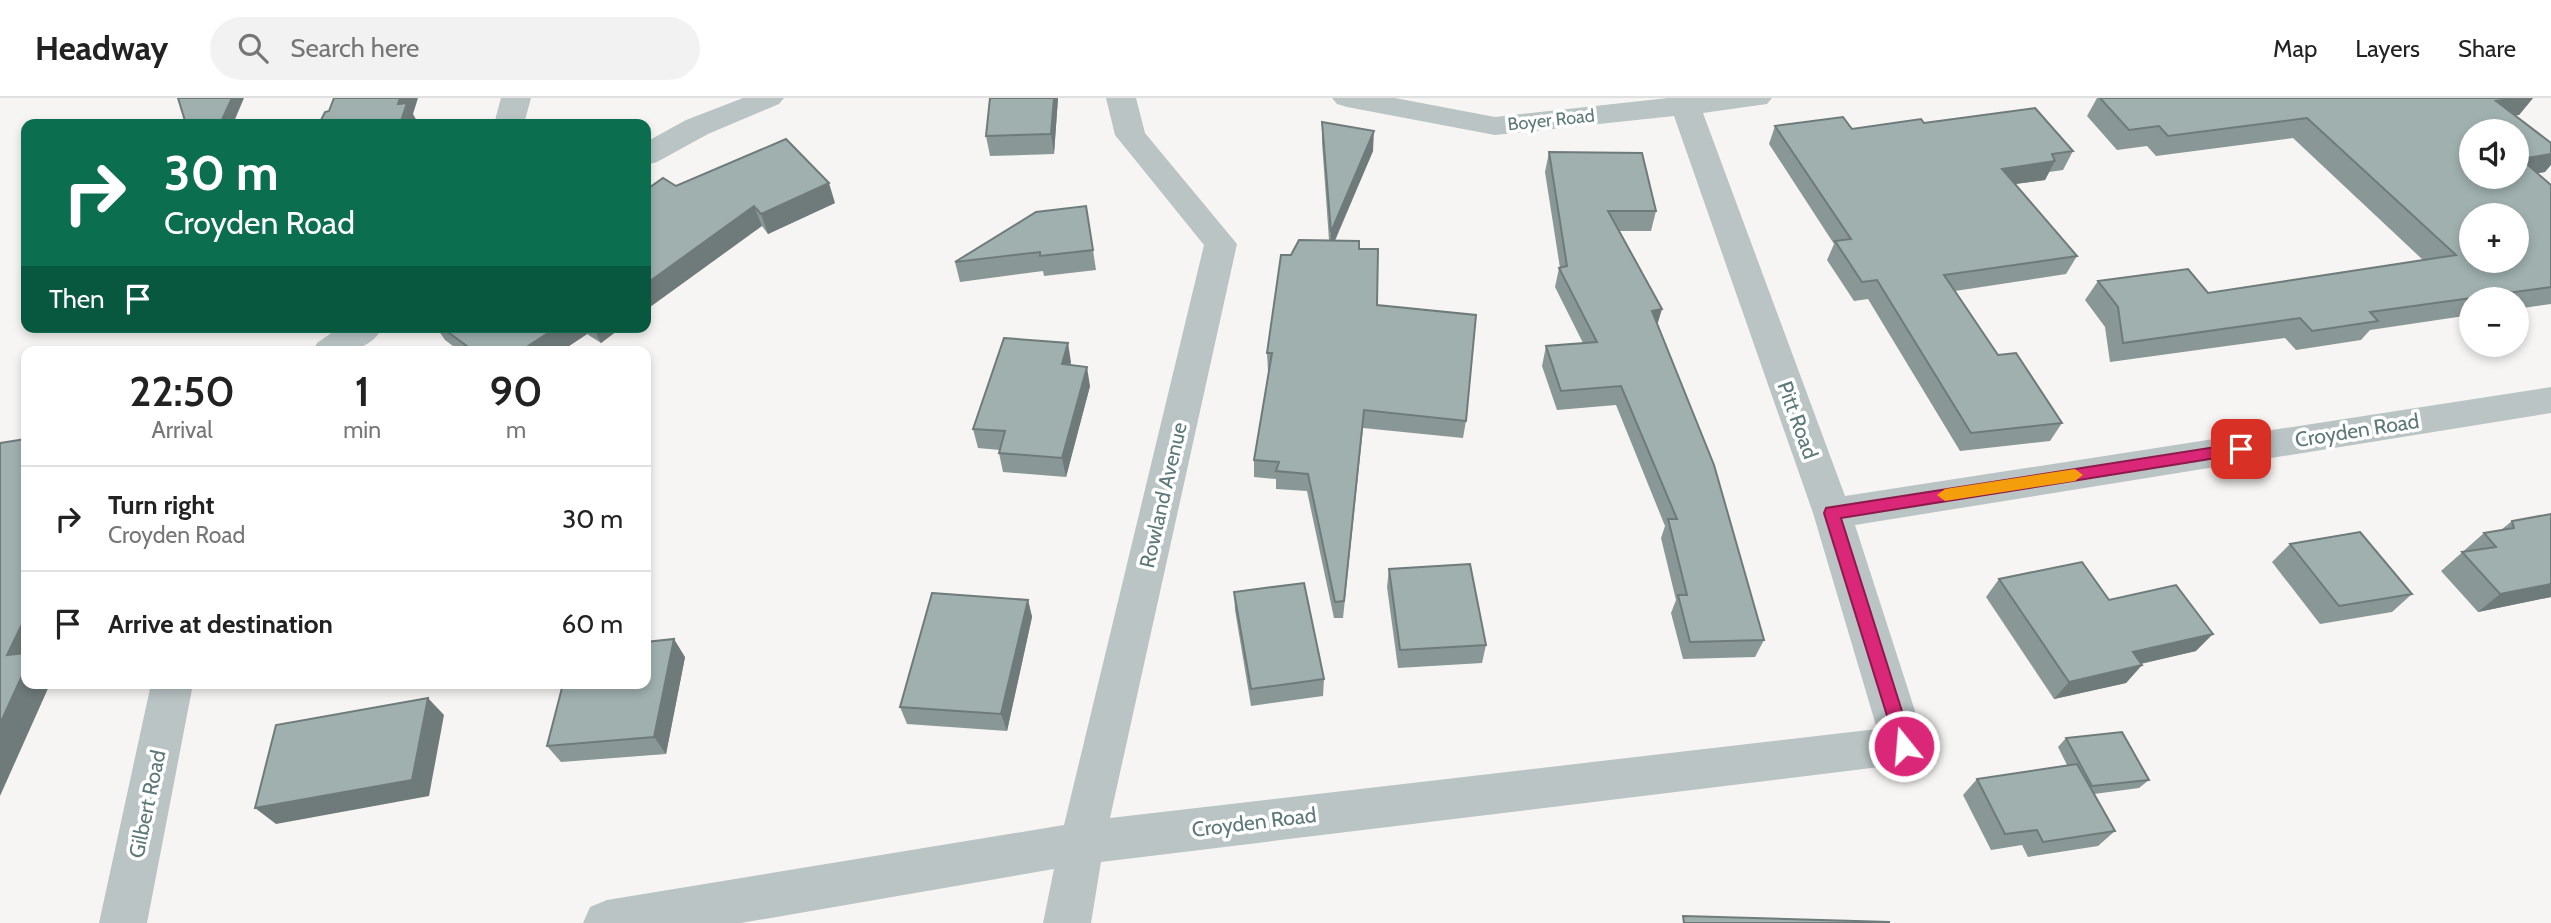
<!DOCTYPE html>
<meta charset="utf-8">
<style>
:root{--surface:#fff;--page:#f2f2f2;--text:#222;--muted:#767676;--line:#e0e0e0}
body{margin:0;font-family:Cabin,sans-serif;background:var(--page);color:var(--text);height:100vh;display:flex;flex-direction:column;font-size:26px;white-space:nowrap}
*{box-sizing:border-box;margin:0}
p{font-size:23px;color:var(--muted)}
.icon{flex:none;width:38px;height:38px;fill:none;stroke:currentColor;stroke-width:2;stroke-linecap:round;stroke-linejoin:round}
.map{position:relative;flex:1;overflow:hidden}
.details{position:absolute;left:21px;top:248px;width:630px;height:343px;display:flex;flex-direction:column;background:var(--surface);border-radius:14px;box-shadow:0 4px 10px #0003}
.details>*{flex:none}
.top-card{position:absolute;left:21px;top:21px;width:630px;height:214px;border-radius:14px;box-shadow:0 4px 10px #0003;background:#0b6e4f;color:#fff;overflow:hidden}
.buttons{position:absolute;left:2459px;top:21px;display:grid;gap:14px}
.buttons a{display:grid;place-items:center;width:70px;height:70px;border-radius:50%;background:var(--surface);box-shadow:0 4px 10px #0003;font-size:35px}
.pin{position:absolute;display:grid;place-items:center;width:60px;height:60px;color:#fff;margin:-30px;border-radius:14px;box-shadow:0 4px 10px #0006}
.me{position:absolute;width:77px;margin:-38px;rotate:343deg;stroke-linejoin:round;filter:drop-shadow(0 0 5px #0008)}
.turn{display:flex;align-items:center;gap:24px;height:147px;padding:0 28px;font-size:32px}
.turn .icon{width:91px;height:91px;stroke-width:2.5}
.turn b{display:block;font-size:49px;line-height:60px}
.then{display:flex;align-items:center;height:66px;padding:0 28px;background:#0003;gap:14px;font-size:26px}
.eta{display:flex;justify-content:space-evenly;align-items:center;height:119px;text-align:center}
.eta b{font-size:42px;font-weight:600;line-height:49px}
ul{padding:0;list-style:none}
li{display:flex;align-items:center;gap:21px;height:105px;padding:0 28px;border-top:2px solid var(--line)}
li div{flex:1}
li b{display:block;font-size:26px}
li em{font-style:normal}
header{display:flex;align-items:center;gap:42px;box-sizing:border-box;height:98px;padding:0 35px;background:var(--surface);border-bottom:2px solid var(--line)}
header strong{font-size:33px}
nav{display:flex;gap:38px;margin-inline-start:auto;font-size:24px}
.search{width:490px;height:63px;background:var(--page);display:flex;align-items:center;gap:18px;box-sizing:border-box;padding:0 24px;border-radius:38px;color:var(--muted);font-size:26px}
.map>svg:first-child{display:block}
</style>
<header>
<strong>Headway</strong>
<div class="search"><svg class="icon" aria-label="search" viewBox="0 0 24 24"><circle cx="10" cy="10" r="6"/><path d="M15 15l6 6"/></svg>Search here</div>
<nav><a>Map</a><a>Layers</a><a>Share</a></nav>
</header>
<div class="map">
<svg width="2551" height="825" viewBox="0 0 2551 825">
<rect width="100%" height="100%" fill="#f6f5f3"/>
<g fill="none" stroke-linecap="round" stroke-linejoin="round">
<g fill="#bac4c4" fill-rule="evenodd">
<path d="M501,0H531L524,26H494Z"/>
<path d="M743,0H784L779,6L708,36L657,64L646,67V44L686,22Z"/>
<path d="M1106,0H1136L1145,35L1237,146L1110,720L1877,631L1813,415L1674,18L1495,37L1347,9L1337,6L1332,0H1395L1495,19L1668,0H1772L1767,6L1703,15L1845,398L2551,289V315L1855,427L1926,647L1919,661L1904,666L1101,764L1091,825H1043L1054,771L741,825H583L590,809L607,802L1064,727L1204,147L1115,37Z"/>
<path d="M340,229H383C367,257 340,254 312,254L317,245Z"/>
<path d="M151,586H193L147,825H99Z"/>
</g>
</g>
<g fill="#899796">
<path d="M990,0H1058L1054,56L990,58L986,38Z"/>
<path d="M2097,0H2533L2519,17H2515L2545,74L2537,75L2551,87V206L2516,211V201H2471V217L2370,232L2361,242L2296,252L2285,240L2110,264L2105,229L2085,202L2098,183L2208,195L2423,162L2293,40L2156,58L2147,48L2117,52L2087,18Z"/>
<path d="M1322,24L1373,53L1335,143L1359,151L1377,207L1466,323L1463,340L1363,330L1343,520H1334L1307,393L1276,391V381L1254,379V362L1269,273H1268L1267,255L1291,157L1329,142L1322,44Z"/>
<path d="M1924,25L2073,53L2063,72L2049,74L2045,82L2015,86L2077,158L2066,176L1955,193L1998,257L2062,325L2050,343L1960,353L1868,201L1854,203L1827,162L1834,146L1769,46L1775,28L1852,31Z"/>
<path d="M1549,54L1656,113L1651,133H1619L1658,227L1764,542L1755,559L1683,561L1671,515L1676,502L1661,440L1665,428L1616,307L1557,312L1542,268L1546,248L1583,245L1555,189L1559,170H1560L1545,74Z"/>
<path d="M676,88L835,105L768,136L762,128Z"/>
<path d="M1036,114L1093,152L1096,172L1044,178L1043,173L960,184L955,164Z"/>
<path d="M436,229H622L601,245L587,236L560,254H461L445,242Z"/>
<path d="M1071,264L1070,267L1090,288L1066,379L1003,374L999,355L1000,352L978,350L973,331Z"/>
<path d="M2512,423L2551,499L2478,514L2441,473L2484,435L2501,432Z"/>
<path d="M2290,446L2412,496L2392,514L2320,526L2272,464Z"/>
<path d="M1389,471L1486,547L1482,565L1398,570L1387,489Z"/>
<path d="M1999,481L2196,553L2141,566L2142,567L2126,585L2054,601L1986,499Z"/>
<path d="M1234,494L1324,581L1323,598L1251,608L1235,512Z"/>
<path d="M1028,502L1032,519L1007,633L907,626L900,609Z"/>
<path d="M685,559L666,656L561,664L547,648L646,586Z"/>
<path d="M2066,640L2149,682L2139,690L2094,696L2115,733L2098,748L2028,759L2022,747L1991,752L1963,697L1977,681L2067,667L2058,649Z"/>
</g>
<g fill="#6f7b7a">
<path d="M232,0H244L233,26H220Z"/>
<path d="M400,0H418L413,16L418,25V26H400L398,6Z"/>
<path d="M1054,0H1058L1054,56L1051,36Z"/>
<path d="M2516,0H2533L2519,17L2480,23L2496,3Z"/>
<path d="M1374,33L1373,53L1330,153L1331,134Z"/>
<path d="M2551,56V67L2545,74L2504,81L2521,61Z"/>
<path d="M2055,63L2045,82L1993,89L2002,71Z"/>
<path d="M829,85L835,105L768,136L761,116Z"/>
<path d="M754,108L762,128L646,212V186Z"/>
<path d="M1662,211L1656,231L1652,213Z"/>
<path d="M48,229H93L54,235Z"/>
<path d="M557,229H583L587,236L560,254H519Z"/>
<path d="M593,229H622L601,245Z"/>
<path d="M1068,245L1071,264L1065,286L1062,266Z"/>
<path d="M1087,269L1090,288L1066,379L1062,360Z"/>
<path d="M2551,486V499L2478,514L2500,496Z"/>
<path d="M1028,502L1032,519L1007,633L1001,616Z"/>
<path d="M26,518V586H50L0,698V626L7,557Z"/>
<path d="M2213,536L2196,553L2117,571L2133,554Z"/>
<path d="M674,541L685,559L666,656L654,639Z"/>
<path d="M2142,567L2126,585L2054,601L2069,584Z"/>
<path d="M428,600L444,617L429,698L276,726L255,710Z"/>
</g>
<g fill="#9fb0af" stroke="#6f7b7a" stroke-width="2" fill-rule="evenodd">
<path d="M178,0H232L220,26H186Z"/>
<path d="M334,0H400L398,6L407,5L400,26H319L325,14L329,13Z"/>
<path d="M990,0H1054L1051,36L986,38Z"/>
<path d="M2100,0H2516L2496,3L2551,45V56L2521,61L2551,87V189L2370,214L2378,223L2312,233L2300,220L2123,245L2118,209L2098,183L2188,171L2208,195L2456,157L2307,20L2168,38L2159,28L2129,32ZM2471,33H2516V79H2471ZM2471,117H2516V163H2471Z"/>
<path d="M2035,10L2073,53L2052,56L2055,63L2002,71L2077,158L1944,177L1998,257L2016,255L2062,325L1971,335L1877,182L1862,184L1835,143L1851,141L1775,28L1843,19L1852,31L1921,21L1924,25Z"/>
<path d="M1322,24L1374,33L1331,134Z"/>
<path d="M786,41L829,85L761,116L754,108L646,186V92L663,80L676,88Z"/>
<path d="M1549,54L1642,55L1656,113H1608L1662,211L1652,213L1714,367L1764,542L1690,544L1678,497H1687L1668,421H1677L1621,288L1561,293L1546,248L1597,244L1559,170L1567,168Z"/>
<path d="M1086,108L1093,152L1040,158V154L955,164L1036,114Z"/>
<path d="M1299,142L1359,143V151H1378L1377,207L1476,217L1466,323L1364,312L1344,503L1335,504L1308,376L1276,373L1279,364L1254,362L1272,255H1267L1281,157H1291Z"/>
<path d="M441,229H557L519,254H475Z"/>
<path d="M1004,240L1068,245L1062,266L1087,269L1062,360L999,355L1005,333L973,331Z"/>
<path d="M26,341V518L7,557L26,555V569L0,626V345Z"/>
<path d="M2551,416V486L2500,496L2462,454L2496,449L2484,435L2514,430L2512,423Z"/>
<path d="M2360,434L2412,496L2339,508L2290,446Z"/>
<path d="M2082,464L2109,502L2176,487L2213,536L2133,554L2142,567L2069,584L1999,481Z"/>
<path d="M1470,466L1486,547L1400,552L1389,471Z"/>
<path d="M1304,485L1324,581L1251,591L1234,494Z"/>
<path d="M932,495L1028,502L1001,616L900,609Z"/>
<path d="M674,541L654,639L547,648L563,586H646V544Z"/>
<path d="M428,600L412,682L255,710L276,627Z"/>
<path d="M2122,634L2149,682L2092,688L2066,640Z"/>
<path d="M2077,666L2115,733L2043,744L2037,732L2005,736L1977,681Z"/>
<path d="M1683,818L1889,824V825H1684Z"/>
</g>
<path fill="#db2777" stroke="#8e194d" stroke-width="2" d="M2241,345L2249,351L2241,356L1841,420L1913,648L1910,653H1898L1824,415L1826,410Z"/>
<path fill="#f59e0b" d="M2075,371L2083,377L2075,383L1945,403L1937,397L1945,391Z"/>
<g text-anchor="middle" dominant-baseline="central" stroke-width="7" stroke-linejoin="round" paint-order="stroke">
<g font-size="18" fill="#5d7878" stroke="#fff">
<text transform="translate(1551 22) rotate(-6)">Boyer Road</text>
</g>
<g font-size="21" fill="#5d7878" stroke="#fff">
<text transform="translate(1798 322) rotate(70)">Pitt Road</text>
<text transform="translate(2357 332) rotate(-9)">Croyden Road</text>
<text transform="translate(1163 397) rotate(-77)">Rowland Avenue</text>
<text transform="translate(147 706) rotate(-78)">Gilbert Road</text>
<text transform="translate(1254 724) rotate(-7)">Croyden Road</text>
</g>
</g>
</svg>
<div class="buttons">
<a><svg class="icon" aria-label="sound" viewBox="0 0 24 24"><path d="M4 9h4l5-4v14l-5-4H4zM17 9q2 3 0 6"/></svg></a>
<a>+</a>
<a>−</a>
</div>
<div class="pin" style="left:2241px;top:351px;background:#d93025"><svg class="icon" aria-label="arrive" viewBox="0 0 24 24"><path d="M6 21V4h12l-3 4 3 4H6"/></svg></div>
<svg class="me" style="left:1904px;top:648px" viewBox="-20 -20 40 40"><circle r="17" fill="#db2777" stroke="#fff" stroke-width="3"/><path d="M0-11L8 9 0 5-8 9z" fill="#fff"/></svg>
<div class="top-card">
<div class="turn"><svg class="icon" aria-label="right" viewBox="0 0 24 24"><path d="M7 20v-9h11M14 6l5 5-5 5"/></svg><div><b>30 m</b>Croyden Road</div></div>
<div class="then">Then<svg class="icon" aria-label="arrive" viewBox="0 0 24 24"><path d="M6 21V4h12l-3 4 3 4H6"/></svg></div>
</div>
<section class="details">
<div class="eta">
<div><b>22:50</b><p>Arrival</p></div>
<div><b>1</b><p>min</p></div>
<div><b>90</b><p>m</p></div>
</div>
<ul>
<li><svg class="icon" aria-label="right" viewBox="0 0 24 24"><path d="M7 20v-9h11M14 6l5 5-5 5"/></svg><div><b>Turn right</b><p>Croyden Road</p></div><em>30 m</em></li>
<li><svg class="icon" aria-label="arrive" viewBox="0 0 24 24"><path d="M6 21V4h12l-3 4 3 4H6"/></svg><div><b>Arrive at destination</b></div><em>60 m</em></li>
</ul>
</section>
</div>
